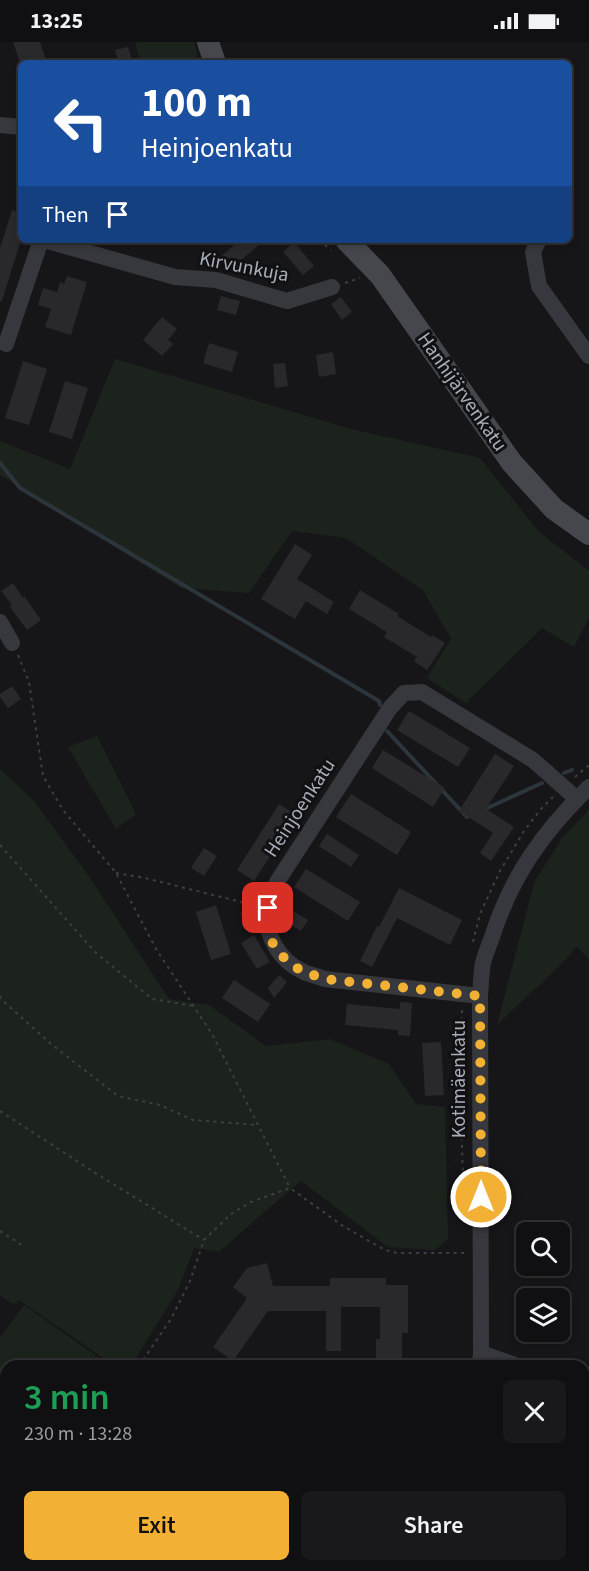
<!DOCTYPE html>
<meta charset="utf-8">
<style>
:root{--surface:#101012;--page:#19191b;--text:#f1f3f6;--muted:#9c9d9f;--line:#303032;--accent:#f2b134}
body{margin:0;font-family:"Source Sans 3",sans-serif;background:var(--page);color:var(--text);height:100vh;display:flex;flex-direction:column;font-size:22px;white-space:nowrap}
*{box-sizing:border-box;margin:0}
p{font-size:20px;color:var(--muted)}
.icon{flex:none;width:33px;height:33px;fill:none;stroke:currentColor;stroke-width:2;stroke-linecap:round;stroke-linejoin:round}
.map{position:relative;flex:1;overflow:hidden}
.drawer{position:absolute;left:0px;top:1318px;width:590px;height:212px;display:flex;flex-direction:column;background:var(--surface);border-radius:18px 18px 0 0;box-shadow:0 3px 9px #0003,0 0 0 2px var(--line)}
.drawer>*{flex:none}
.top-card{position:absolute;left:18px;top:18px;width:554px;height:183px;border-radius:9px;box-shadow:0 3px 9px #0003,0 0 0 2px var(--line);background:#1a4fa0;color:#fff;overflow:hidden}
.tools{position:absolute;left:516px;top:1180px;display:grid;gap:12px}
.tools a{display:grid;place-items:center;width:54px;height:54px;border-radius:9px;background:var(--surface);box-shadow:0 3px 9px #0003,0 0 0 2px var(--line);font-size:30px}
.pin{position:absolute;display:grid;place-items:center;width:51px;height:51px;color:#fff;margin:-26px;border-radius:12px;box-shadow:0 3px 9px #0006}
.me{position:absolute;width:66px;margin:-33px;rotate:0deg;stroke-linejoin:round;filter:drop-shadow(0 0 4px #0008)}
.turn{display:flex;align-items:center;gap:21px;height:126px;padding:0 24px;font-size:27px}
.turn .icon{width:78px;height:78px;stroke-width:2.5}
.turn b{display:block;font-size:42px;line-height:51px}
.then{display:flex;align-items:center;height:57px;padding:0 24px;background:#0003;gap:12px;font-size:22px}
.round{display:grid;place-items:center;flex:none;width:63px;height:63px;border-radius:9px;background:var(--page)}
.summary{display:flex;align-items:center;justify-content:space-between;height:102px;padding:0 24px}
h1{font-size:36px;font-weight:600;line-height:45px;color:#1e9e55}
.cta{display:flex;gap:12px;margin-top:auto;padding:12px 24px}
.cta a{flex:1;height:69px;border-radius:9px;background:var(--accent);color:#111;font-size:24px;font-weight:600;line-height:69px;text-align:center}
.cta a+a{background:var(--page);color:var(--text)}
.status{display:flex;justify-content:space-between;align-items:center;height:42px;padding:0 30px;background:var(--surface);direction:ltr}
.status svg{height:16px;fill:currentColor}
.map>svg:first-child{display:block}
</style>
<div class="status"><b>13:25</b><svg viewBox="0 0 49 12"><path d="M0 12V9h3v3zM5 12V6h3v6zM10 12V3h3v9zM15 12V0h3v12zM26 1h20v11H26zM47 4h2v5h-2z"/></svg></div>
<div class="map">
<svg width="589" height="1529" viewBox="0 0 589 1529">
<rect width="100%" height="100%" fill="#161618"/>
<path fill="#222225" d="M6,1503V1524H406L411,1529H0V1504Z"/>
<g fill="#1c231d">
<path d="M135,0H194L199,21H140Z"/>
<path d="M115,317L351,387L480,416L539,490L589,529V575L574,605L542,586L466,661L427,636L451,597L423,548L346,496L292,489L249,551L181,546L0,433V399L70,427Z"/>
<path d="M97,694L136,772L116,787L68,705Z"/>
<path d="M0,727L34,759L88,833L169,957L209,963L266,1004L330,997L389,1022L416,1062L445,1065L448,1197L435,1208L388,1205L301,1139L263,1171L219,1210L194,1206L178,1248L131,1324H115L19,1258L14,1263L0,1253Z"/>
<path d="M589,768V917L577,905L553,930L497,983L534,841L562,796Z"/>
<path d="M24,1263L110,1324H6V1376L0,1372V1296Z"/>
<path d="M0,1374L6,1378V1491L0,1490Z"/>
</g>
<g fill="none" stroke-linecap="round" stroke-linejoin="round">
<g stroke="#2c353c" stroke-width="4">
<path d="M0,421L20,446L379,659L380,663"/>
<path d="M387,689L467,775L470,773"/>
<path d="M564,731L572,728"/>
<path d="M483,768L542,741"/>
</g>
</g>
<g fill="#29292c">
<path d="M13,0H40L47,21H20Z"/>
<path d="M128,5L133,21H119L115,8Z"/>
<path d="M12,168L21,171V198L2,259H0V206Z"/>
<path d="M240,198H265L228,229L218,217Z"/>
<path d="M294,200L314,224L303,233L283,210Z"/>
<path d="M67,234L87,240L71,293L45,285L51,267L38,263L43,246L57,250L60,240L64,242Z"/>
<path d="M221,254L240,259L236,273L217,268Z"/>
<path d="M341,255L352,270L342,278L331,262Z"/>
<path d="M162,275L177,287L168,298L173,302L162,314L143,298Z"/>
<path d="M209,301L238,310L232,330L203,321Z"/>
<path d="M333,310L336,332L319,335L316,313Z"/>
<path d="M23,319L47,327L29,383L5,376Z"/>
<path d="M285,321L288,344L275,346L273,322Z"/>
<path d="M65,339L88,346L72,397L49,390Z"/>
<path d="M295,502L312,513L297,537L334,560L327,572L306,559L295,577L261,557Z"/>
<path d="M13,541L23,556L24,554L41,578L27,588L10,565L12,563L1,549Z"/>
<path d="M360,548L399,572L397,574L431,595L432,593L445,601L427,628L414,619L417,615L384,595L387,590L349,567Z"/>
<path d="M12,644L21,657L8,666L0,655V652Z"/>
<path d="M409,669L470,706L458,725L397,688Z"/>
<path d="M383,708L445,746L433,765L372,726Z"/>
<path d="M495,712L514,724L486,767L514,785L491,819L480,811L493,791L459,769Z"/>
<path d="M351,752L411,790L397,813L336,775Z"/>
<path d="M279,762L297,773L254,839L237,828Z"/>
<path d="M327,792L359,813L351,825L319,804Z"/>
<path d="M204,806L217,814L204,834L191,826Z"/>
<path d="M306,827L360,860L348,879L294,845Z"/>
<path d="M399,846L462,878L450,903L397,876L372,925L360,919L377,884L379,885Z"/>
<path d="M216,863L231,912L211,918L196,870Z"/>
<path d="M250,868L253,878L243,881L240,871Z"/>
<path d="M291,868L308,878L301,889L285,879Z"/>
<path d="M254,893L270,920L257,927L241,901Z"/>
<path d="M279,933L287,940L274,956L268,946Z"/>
<path d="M234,938L270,962L258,980L222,956Z"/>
<path d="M400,960L412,961L410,994L398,993V988L345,983L347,962L400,967Z"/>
<path d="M441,1000L444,1053L425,1054L422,1001Z"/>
<path d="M267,1221L273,1244H330V1236H386V1243H408V1291H402V1324H376V1297H380V1265H341V1309H326V1269H268L233,1319L213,1305L247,1256L233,1245L247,1226Z"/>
</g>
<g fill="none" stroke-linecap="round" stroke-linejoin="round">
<g stroke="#3d3f44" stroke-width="2" stroke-dasharray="3 4.5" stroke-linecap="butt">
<path d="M319,198L331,208"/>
<path d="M345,241L360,236"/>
<path d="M18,613L29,640L43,734L63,768L116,831L156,907L212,992L290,1146"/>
<path d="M575,735L589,723"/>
<path d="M0,803L95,910L152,957L194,964"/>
<path d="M116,831L145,836L253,863"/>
<path d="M473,900L480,872L500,829L524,789L541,767L553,755"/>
<path d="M0,954L1,957L51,1002L118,1054L160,1063L193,1078L258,1083"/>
<path d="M462,968C459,1035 462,1102 464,1169"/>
<path d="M0,1069L100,1134L204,1198"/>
<path d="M0,1189L25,1205"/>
<path d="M139,1324L171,1277L190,1239L204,1198L231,1172L251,1160L290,1146L343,1184L385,1208L397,1211H466V1212"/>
<path d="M0,1496L6,1497"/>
</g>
<g stroke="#37383d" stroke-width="16">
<path d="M0,83L21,85"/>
<path d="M44,198L175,235L216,238L287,259L332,245"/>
<path d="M539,198L533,210L539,244L589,314"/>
<path d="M6,302L41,198"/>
<path d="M0,580L12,601"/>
<path d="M480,954L325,937C318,934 309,933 302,929C279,918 264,893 268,867C269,858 274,848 277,840L390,666L404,651L422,650L533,718L577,757"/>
<path d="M481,1311L518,1324"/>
<path d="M480,1324L481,1311L480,954C481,943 481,932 483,921C485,912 489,904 492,895C512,833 543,790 589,745"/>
<path d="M584,1334H589"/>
<path d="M461,1529L462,1524"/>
</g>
<g stroke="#45474d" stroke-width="22">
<path d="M208,0L215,21"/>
<path d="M346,198L380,233L512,421L554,467L589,492"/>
</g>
</g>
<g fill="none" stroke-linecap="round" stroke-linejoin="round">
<path stroke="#f2b134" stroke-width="10" stroke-dasharray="0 18" d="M268,866L267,884L272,900L282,914L301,929L325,937L480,954L481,1155"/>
</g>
<g text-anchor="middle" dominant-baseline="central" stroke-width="6" stroke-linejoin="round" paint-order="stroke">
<g font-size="20" fill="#a8adb8" stroke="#111113">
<text transform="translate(244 225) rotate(11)">Kirvunkuja</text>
<text transform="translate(462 350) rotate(55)">Hanhijärvenkatu</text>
<text transform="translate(300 766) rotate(-57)">Heinjoenkatu</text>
<text transform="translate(459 1037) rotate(-90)">Kotimäenkatu</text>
</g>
</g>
</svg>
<div class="tools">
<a><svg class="icon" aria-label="search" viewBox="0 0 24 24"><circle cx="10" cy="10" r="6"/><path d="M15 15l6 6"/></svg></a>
<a><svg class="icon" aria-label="layers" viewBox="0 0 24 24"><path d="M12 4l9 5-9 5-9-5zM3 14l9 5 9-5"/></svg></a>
</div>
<div class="pin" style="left:268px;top:866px;background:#d93025"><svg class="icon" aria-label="arrive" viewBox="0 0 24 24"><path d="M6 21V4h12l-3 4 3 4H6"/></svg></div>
<svg class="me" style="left:481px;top:1155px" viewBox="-20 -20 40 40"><circle r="17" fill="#f2b134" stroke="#fff" stroke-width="3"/><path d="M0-11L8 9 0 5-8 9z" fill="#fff"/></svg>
<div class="top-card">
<div class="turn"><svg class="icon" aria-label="left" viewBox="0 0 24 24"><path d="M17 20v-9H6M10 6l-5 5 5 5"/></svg><div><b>100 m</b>Heinjoenkatu</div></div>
<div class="then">Then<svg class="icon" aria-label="arrive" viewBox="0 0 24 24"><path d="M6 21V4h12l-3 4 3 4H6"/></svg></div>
</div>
<section class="drawer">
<div class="summary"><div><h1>3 min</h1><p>230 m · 13:28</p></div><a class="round"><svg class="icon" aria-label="close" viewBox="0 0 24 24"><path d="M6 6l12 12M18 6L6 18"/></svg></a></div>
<div class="cta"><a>Exit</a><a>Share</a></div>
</section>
</div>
